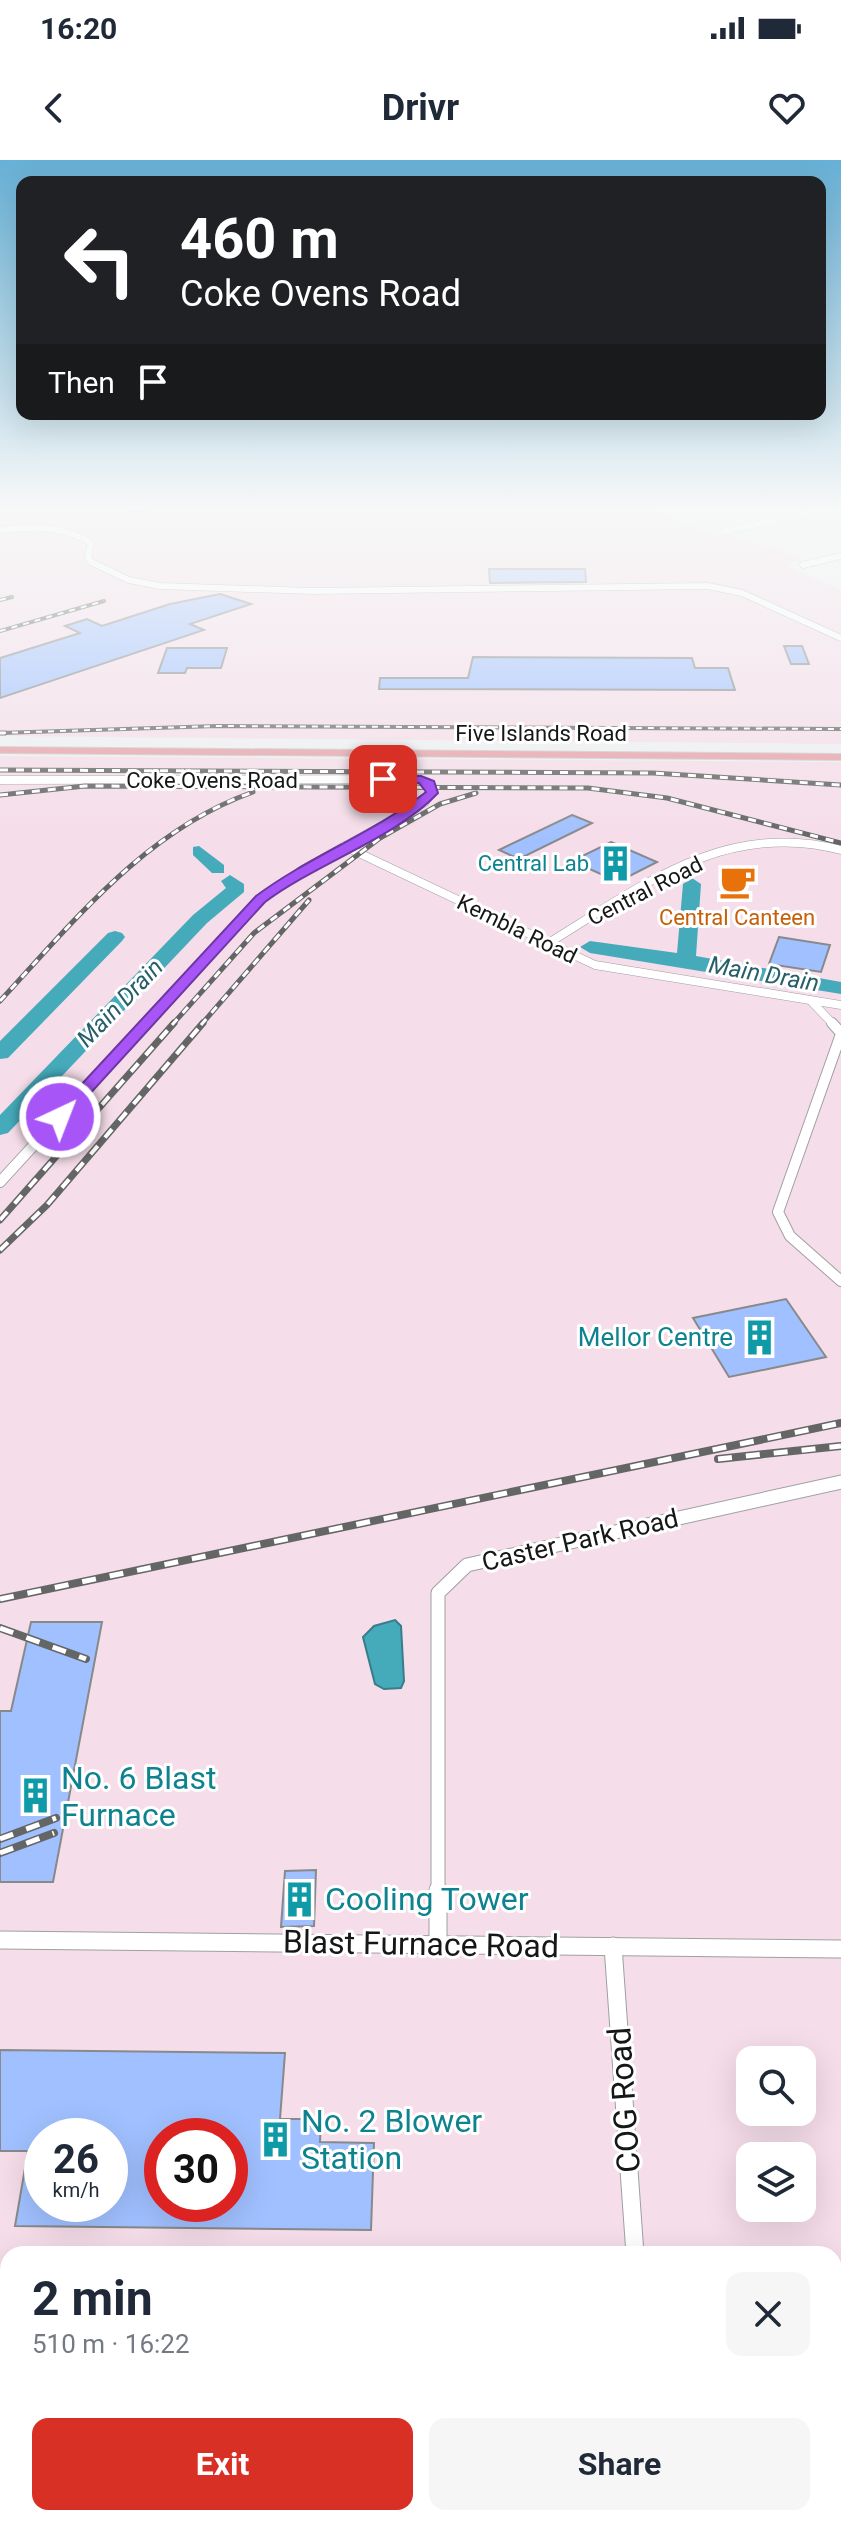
<!DOCTYPE html>
<meta charset="utf-8">
<style>
:root{--surface:#fff;--page:#f6f6f7;--text:#1f2937;--muted:#747a83;--accent:#d93025}
body{margin:0;font-family:Roboto,sans-serif;background:var(--page);color:var(--text);height:100vh;display:flex;flex-direction:column;font-size:30px;white-space:nowrap}
*{box-sizing:border-box;margin:0}
p{font-size:26px;color:var(--muted)}
.icon{flex:none;width:44px;height:44px;fill:none;stroke:currentColor;stroke-width:2;stroke-linecap:round;stroke-linejoin:round}
.map{position:relative;flex:1;overflow:hidden}
.details{position:absolute;left:0px;top:2086px;width:842px;height:280px;display:flex;flex-direction:column;background:var(--surface);border-radius:24px 24px 0 0;box-shadow:0 8px 32px #0002}
.details>*{flex:none}
.hud{position:absolute;left:16px;top:16px;width:810px;height:244px;border-radius:16px;box-shadow:0 8px 32px #0002;background:#202124;color:#fff;overflow:hidden}
.tools{position:absolute;left:736px;top:1886px;display:grid;gap:16px}
.tools a{display:grid;place-items:center;width:80px;height:80px;border-radius:16px;background:var(--surface);box-shadow:0 8px 32px #0002;font-size:40px}
.speed{position:absolute;left:24px;top:1958px;display:flex;gap:16px;font-size:40px;font-weight:700;text-align:center}
.speed>*{display:grid;place-content:center;width:104px;height:104px;border-radius:50%;background:var(--surface);box-shadow:0 8px 32px #0002;line-height:1}
.speed small{font-size:20px;font-weight:400}
.speed .limit{border:12px solid #d22;background:#fff;color:#111}
.pin{position:absolute;display:grid;place-items:center;width:68px;height:68px;color:#fff;margin:-34px;border-radius:16px;box-shadow:0 4px 12px #0006}
.me{position:absolute;width:88px;margin:-44px;rotate:43deg;stroke-linejoin:round;filter:drop-shadow(0 0 6px #0008)}
.turn{display:flex;align-items:center;gap:28px;height:168px;padding:0 32px;font-size:36px}
.turn .icon{width:104px;height:104px;stroke-width:2.5}
.turn b{display:block;font-size:56px;line-height:68px}
.then{display:flex;align-items:center;height:76px;padding:0 32px;background:#0003;gap:16px;font-size:30px}
.round{display:grid;place-items:center;flex:none;width:84px;height:84px;border-radius:16px;background:var(--page)}
.summary{display:flex;align-items:center;justify-content:space-between;height:136px;padding:0 32px}
h1{font-size:48px;font-weight:700;line-height:60px}
.cta{display:flex;gap:16px;margin-top:auto;padding:16px 32px}
.cta a{flex:1;height:92px;border-radius:16px;background:var(--accent);color:#fff;font-size:32px;font-weight:700;line-height:92px;text-align:center}
.cta a+a{background:var(--page);color:var(--text)}
.status{display:flex;justify-content:space-between;align-items:center;height:56px;padding:0 40px;background:var(--surface);direction:ltr}
.status svg{height:22px;fill:currentColor}
header{display:flex;justify-content:space-between;align-items:center;height:104px;padding:0 32px;background:var(--surface);font-size:36px;font-weight:700}
.map>svg:first-child{display:block}
</style>
<div class="status"><b>16:20</b><svg viewBox="0 0 49 12"><path d="M0 12V9h3v3zM5 12V6h3v6zM10 12V3h3v9zM15 12V0h3v12zM26 1h20v11H26zM47 4h2v5h-2z"/></svg></div>
<header><svg class="icon" aria-label="back" viewBox="0 0 24 24"><path d="M15 5l-7 7 7 7"/></svg>Drivr<svg class="icon" aria-label="heart" viewBox="0 0 24 24"><path d="M12 20l-8-8c-3-5 5-10 8-4 3-6 11-1 8 4z"/></svg></header>
<div class="map">
<svg width="841" height="2366" viewBox="0 0 841 2366">
<rect width="100%" height="100%" fill="#eeeff0"/>
<g fill="#f5dde9" fill-rule="evenodd">
<path d="M0,350H655L720,378L732,375L763,388L772,386L803,400L784,405L841,430V584L0,576Z"/>
<path d="M0,596L841,602V2366H0ZM750,1900H802V1952H750ZM42,1976H110V2044H42ZM162,1976H230V2044H162ZM750,1996H802V2048H750ZM8,2094H834V2358H8Z"/>
</g>
<path fill="#45abbb" stroke="#377e8a" stroke-width="2" d="M395,1460L401,1466L404,1521L401,1528L384,1529L375,1524L363,1477L374,1466Z"/>
<g fill="none" stroke-linecap="round" stroke-linejoin="round">
<path stroke="#377e8a" stroke-width="2" d="M133,352L145,350"/>
<g fill="#45abbb" fill-rule="evenodd">
<path d="M199,686L224,705V713H212L193,695V687Z"/>
<path d="M230,715L244,724V732L207,763L8,973L0,975V955L193,755L226,728L221,721Z"/>
<path d="M692,718L701,724L696,796L841,822V834L590,793L580,787L590,781L677,793L683,724Z"/>
<path d="M115,771L122,773L125,777L122,781L8,898L0,899V881L108,773Z"/>
</g>
</g>
<g fill="#a0c0ff" stroke="#88898a" stroke-width="2" fill-rule="evenodd">
<path d="M489,409H585L586,422L490,423Z"/>
<path d="M220,434L251,444L190,464L204,470L0,538V498L80,473L65,466L87,459L102,466L170,444Z"/>
<path d="M784,486H802L809,504H791Z"/>
<path d="M167,488H227L221,508H187L185,513H158Z"/>
<path d="M473,497L692,498L695,508H728L735,530L379,529L380,518H468Z"/>
<path d="M572,655L592,663L519,699L499,690Z"/>
<path d="M611,682L657,702L618,722L572,701Z"/>
<path d="M779,777L830,785L821,812L769,804Z"/>
<path d="M786,1139L826,1197L729,1217L693,1158Z"/>
<path d="M31,1462H102L53,1722H0V1551H11Z"/>
<path d="M316,1710L314,1766L281,1767L285,1711Z"/>
<path d="M0,1890L285,1893L280,1959H321L320,1982L374,1983L371,2070L15,2066L28,1991H0ZM42,1976H110V2044H42ZM162,1976H230V2044H162Z"/>
</g>
<g fill="none" stroke-linecap="round" stroke-linejoin="round">
<defs>
<g id="street-far4">
<path d="M0,370C32,366 63,365 91,383L88,397L91,402L129,420L160,426L312,431L708,426L742,433L841,478"/>
<path d="M723,372L823,350"/>
<path d="M803,405L841,396"/>
</g>
<g id="street-far3">
<path d="M0,620L414,619L427,622L432,629L425,642L302,710L261,739L145,865"/>
<path d="M344,686L595,805L841,845"/>
<path d="M547,784C640,727 726,659 841,690"/>
<path d="M810,840L834,865"/>
</g>
<g id="street-far2">
<path d="M832,863L841,873"/>
<path d="M841,874L778,1052L790,1076L841,1121"/>
<path d="M0,1022L146,863"/>
</g>
<path id="street-far1" d="M438,1732V1433L467,1405L841,1322"/>
<g id="street">
<path d="M438,1730V1784"/>
<path d="M0,1780L841,1789"/>
<path d="M613,1786L635,2094"/>
<path d="M834,2202H841"/>
<path d="M0,2205H8"/>
</g>
<path id="primary" d="M0,587L841,594V600L0,593Z"/>
</defs>
<use href="#street-far4" stroke="#9fa0a1" stroke-width="7"/>
<use href="#street-far3" stroke="#9fa0a1" stroke-width="9"/>
<use href="#street-far2" stroke="#9fa0a1" stroke-width="12"/>
<use href="#street-far1" stroke="#9fa0a1" stroke-width="15"/>
<use href="#street" stroke="#9fa0a1" stroke-width="19"/>
<use href="#primary" stroke="#ccc" stroke-width="2"/>
<use href="#street-far4" stroke="#fff" stroke-width="6"/>
<use href="#street-far3" stroke="#fff" stroke-width="8"/>
<use href="#street-far2" stroke="#fff" stroke-width="10"/>
<use href="#street-far1" stroke="#fff" stroke-width="13"/>
<use href="#street" stroke="#fff" stroke-width="17"/>
<use href="#primary" fill="#e6a0a7" fill-rule="evenodd"/>
<defs>
<g id="rail-far4">
<path d="M0,440L12,437"/>
<path d="M0,471L104,441"/>
<path d="M0,573L217,566L841,569"/>
</g>
<g id="rail-far3">
<path d="M0,573H5"/>
<path d="M0,610L653,613L841,625"/>
<path d="M0,635L85,626L588,628L667,638L841,683"/>
<path d="M0,841C75,760 146,670 253,632"/>
<path d="M172,865L254,773L380,678L440,644L476,633"/>
<path d="M201,865L309,740"/>
</g>
<g id="rail-far2">
<path d="M0,1060L174,863"/>
<path d="M0,1090L47,1045L203,863"/>
</g>
<g id="rail-far1">
<path d="M718,1299L841,1286"/>
<path d="M0,1439L841,1263"/>
<path d="M0,1468L86,1499"/>
<path d="M0,1679L56,1658"/>
<path d="M0,1693L54,1673"/>
</g>
<g id="rail">
<path d="M0,2229H8"/>
<path d="M834,2240H841"/>
</g>
</defs>
<use href="#rail-far4" stroke="#646565" stroke-width="4"/>
<use href="#rail-far3" stroke="#646565" stroke-width="5"/>
<use href="#rail-far2" stroke="#646565" stroke-width="7"/>
<use href="#rail-far1" stroke="#646565" stroke-width="8"/>
<use href="#rail" stroke="#646565" stroke-width="9"/>
<use href="#rail-far4" stroke="#fff" stroke-width="2" stroke-dasharray="6" stroke-linecap="butt"/>
<use href="#rail-far3" stroke="#fff" stroke-width="3" stroke-dasharray="8" stroke-linecap="butt"/>
<use href="#rail-far2" stroke="#fff" stroke-width="4" stroke-dasharray="11" stroke-linecap="butt"/>
<use href="#rail-far1" stroke="#fff" stroke-width="5" stroke-dasharray="14" stroke-linecap="butt"/>
<use href="#rail" stroke="#fff" stroke-width="6" stroke-dasharray="18" stroke-linecap="butt"/>
</g>
<linearGradient id="sky" x2="0" y2="1"><stop stop-color="#67b0d6"/><stop offset="0.51" stop-color="#f7f8f8"/><stop offset="1" stop-color="#f7f8f8" stop-opacity="0"/></linearGradient>
<rect width="841" height="681" fill="url(#sky)"/>
<path fill="#a855f7" stroke="#6d37a1" stroke-width="2" d="M383,616H421L434,621L438,633C396,678 317,703 265,742L66,960H55V953L256,736C310,696 373,673 426,632L419,623L379,622L377,619Z"/>
<defs>
<symbol id="building-bare" viewBox="-9 -9 18 18"><path d="M-4-6H4V6H1V3H-1V6H-4ZM-2.5-4.3h1.7v1.8h-1.7ZM.8-4.3h1.7v1.8H.8ZM-2.5-1h1.7V.8h-1.7ZM.8-1h1.7V.8H.8Z" fill="#0f9aa8" stroke="#fff" stroke-width="2.5" paint-order="stroke"/></symbol>
<symbol id="cafe-bare" viewBox="-9 -9 18 18"><path d="M-5.5-4.5H6V0H3Q3 3.5 0 3.5H-2.5Q-5.5 3.5-5.5 0ZM3-3.2v2h1.7v-2ZM-6 4.5H4V6H-6Z" fill="#e8710a" stroke="#fff" stroke-width="2.5" paint-order="stroke"/></symbol>
</defs>
<g fill-rule="evenodd">
<use href="#building-bare" x="590" y="678" width="51" height="51"/>
<use href="#cafe-bare" x="712" y="696" width="51" height="51"/>
<use href="#building-bare" x="734" y="1152" width="51" height="51"/>
<use href="#building-bare" x="10" y="1610" width="51" height="51"/>
<use href="#building-bare" x="274" y="1714" width="51" height="51"/>
<use href="#building-bare" x="250" y="1954" width="51" height="51"/>
</g>
<g text-anchor="middle" dominant-baseline="central" stroke-width="6" stroke-linejoin="round" paint-order="stroke">
<g font-size="22" fill="#151616" stroke="#fff">
<text x="541" y="573">Five Islands Road</text>
<text x="212" y="620">Coke Ovens Road</text>
<text transform="translate(645 731) rotate(-27)">Central Road</text>
<text transform="translate(517 769) rotate(26)">Kembla Road</text>
</g>
<g font-size="22" fill="#0d838f" stroke="#fff" text-anchor="end">
<text x="589" y="703">Central Lab</text>
</g>
<g font-size="22" fill="#c56008" stroke="#fff">
<text x="737" y="757">Central Canteen</text>
</g>
<g font-size="24" font-style="italic" fill="#275f68" stroke="#fff">
<text transform="translate(764 814) rotate(10)">Main Drain</text>
<text transform="translate(120 843) rotate(-46)">Main Drain</text>
</g>
<g font-size="26" fill="#0d838f" stroke="#fff" text-anchor="end">
<text x="733" y="1177">Mellor Centre</text>
</g>
<g font-size="26" fill="#151616" stroke="#fff">
<text transform="translate(580 1380) rotate(-13)">Caster Park Road</text>
</g>
<g font-size="32" fill="#0d838f" stroke="#fff" text-anchor="start">
<text x="61" y="1618">No. 6 Blast<tspan x="61" dy="37">Furnace</tspan></text>
<text x="325" y="1739">Cooling Tower</text>
<text x="301" y="1961">No. 2 Blower<tspan x="301" dy="37">Station</tspan></text>
</g>
<g font-size="32" fill="#151616" stroke="#fff">
<text transform="translate(421 1784) rotate(1)">Blast Furnace Road</text>
<text transform="translate(624 1940) rotate(-94)">COG Road</text>
</g>
</g>
</svg>
<div class="tools">
<a><svg class="icon" aria-label="search" viewBox="0 0 24 24"><circle cx="10" cy="10" r="6"/><path d="M15 15l6 6"/></svg></a>
<a><svg class="icon" aria-label="layers" viewBox="0 0 24 24"><path d="M12 4l9 5-9 5-9-5zM3 14l9 5 9-5"/></svg></a>
</div>
<div class="speed"><div>26<small>km/h</small></div><div class="limit">30</div></div>
<div class="pin" style="left:383px;top:619px;background:#d93025"><svg class="icon" aria-label="arrive" viewBox="0 0 24 24"><path d="M6 21V4h12l-3 4 3 4H6"/></svg></div>
<svg class="me" style="left:60px;top:957px" viewBox="-20 -20 40 40"><circle r="17" fill="#a855f7" stroke="#fff" stroke-width="3"/><path d="M0-11L8 9 0 5-8 9z" fill="#fff"/></svg>
<div class="hud">
<div class="turn"><svg class="icon" aria-label="left" viewBox="0 0 24 24"><path d="M17 20v-9H6M10 6l-5 5 5 5"/></svg><div><b>460 m</b>Coke Ovens Road</div></div>
<div class="then">Then<svg class="icon" aria-label="arrive" viewBox="0 0 24 24"><path d="M6 21V4h12l-3 4 3 4H6"/></svg></div>
</div>
<section class="details">
<div class="summary"><div><h1>2 min</h1><p>510 m · 16:22</p></div><a class="round"><svg class="icon" aria-label="close" viewBox="0 0 24 24"><path d="M6 6l12 12M18 6L6 18"/></svg></a></div>
<div class="cta"><a>Exit</a><a>Share</a></div>
</section>
</div>
